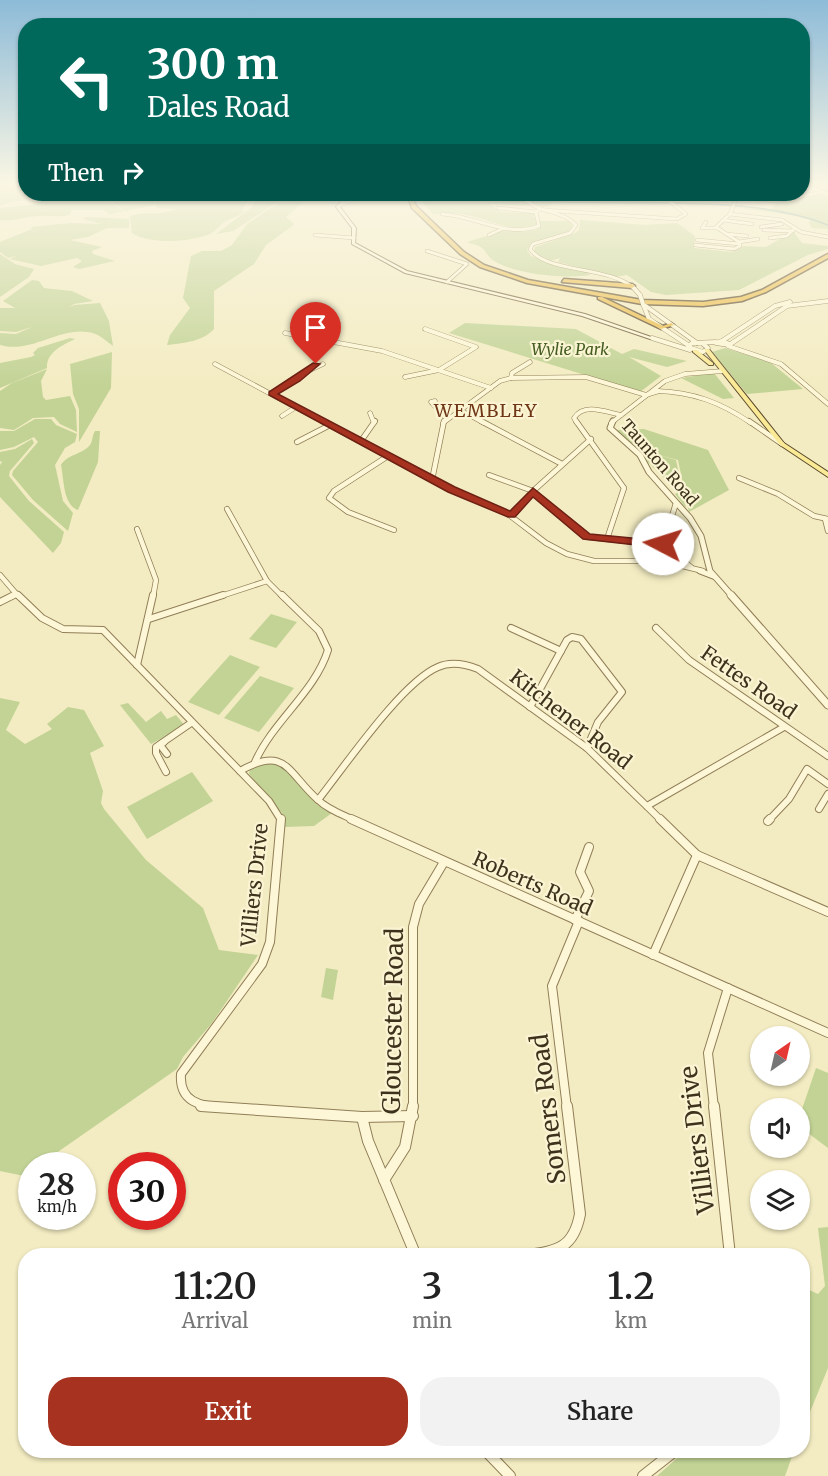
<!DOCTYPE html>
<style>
:root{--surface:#fff;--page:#f2f2f2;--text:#222;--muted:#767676;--accent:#a7321f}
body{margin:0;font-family:Merriweather,serif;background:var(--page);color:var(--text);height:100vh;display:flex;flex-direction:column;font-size:22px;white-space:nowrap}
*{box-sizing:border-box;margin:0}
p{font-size:20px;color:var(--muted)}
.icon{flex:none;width:33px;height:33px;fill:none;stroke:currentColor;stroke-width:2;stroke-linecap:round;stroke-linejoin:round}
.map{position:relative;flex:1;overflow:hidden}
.drawer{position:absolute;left:18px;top:1248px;width:792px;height:210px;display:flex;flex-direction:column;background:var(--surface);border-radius:24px;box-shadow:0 2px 4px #0004}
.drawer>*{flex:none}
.hud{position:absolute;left:18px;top:18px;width:792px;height:183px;border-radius:24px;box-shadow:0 2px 4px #0004;background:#00695c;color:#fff;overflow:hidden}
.needle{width:39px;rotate:34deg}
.controls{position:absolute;left:750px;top:1026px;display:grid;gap:12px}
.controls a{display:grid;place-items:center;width:60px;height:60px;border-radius:50%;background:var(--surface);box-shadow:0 2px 4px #0004;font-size:30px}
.speed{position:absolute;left:18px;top:1152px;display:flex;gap:12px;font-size:30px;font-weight:700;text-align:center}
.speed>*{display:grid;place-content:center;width:78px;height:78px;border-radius:50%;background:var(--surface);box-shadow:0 2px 4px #0004;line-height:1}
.speed small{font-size:15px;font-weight:400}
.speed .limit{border:9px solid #d22;background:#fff;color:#111}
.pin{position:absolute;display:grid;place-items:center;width:51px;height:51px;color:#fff;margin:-62px -26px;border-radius:50% 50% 50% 0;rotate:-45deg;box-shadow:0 0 6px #0007}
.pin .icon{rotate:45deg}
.me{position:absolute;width:66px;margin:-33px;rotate:275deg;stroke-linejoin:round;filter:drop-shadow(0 0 4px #0008)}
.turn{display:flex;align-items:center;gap:21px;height:126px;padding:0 30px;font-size:27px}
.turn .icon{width:78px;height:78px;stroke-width:2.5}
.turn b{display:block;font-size:42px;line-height:51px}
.then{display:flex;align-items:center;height:57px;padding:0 30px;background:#0003;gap:12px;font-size:22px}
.eta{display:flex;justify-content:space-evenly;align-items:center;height:102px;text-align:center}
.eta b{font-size:36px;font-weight:600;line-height:42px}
.primary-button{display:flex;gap:12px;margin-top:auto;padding:12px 30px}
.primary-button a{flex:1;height:69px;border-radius:24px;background:var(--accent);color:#fff;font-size:24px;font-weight:600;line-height:69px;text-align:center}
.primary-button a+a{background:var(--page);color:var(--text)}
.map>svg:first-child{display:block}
</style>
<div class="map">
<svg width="828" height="1476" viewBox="0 0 828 1476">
<rect width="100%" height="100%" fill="#f3ecc2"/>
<g fill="#c2d395">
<path d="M22,183H25L26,194H67L11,202L0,206V189Z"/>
<path d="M824,193L828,195V229L812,228L809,223L811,219L805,217L733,207L771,210L776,202Z"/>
<path d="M83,194L106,198L123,211L110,214L104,210H72L69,215C58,218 49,215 39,216C25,216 14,222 0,220V208L31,205L53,197Z"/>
<path d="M101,194L222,196L223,194H255L253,199L246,203L242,211L244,212C239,216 234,217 228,220C220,223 218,230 210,234C191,242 151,245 132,233L130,216C148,211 160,216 176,209L157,208L154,201L159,197H152L155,205L125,211Z"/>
<path d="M259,194H280V200L233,231L216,234L252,207Z"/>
<path d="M284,194H323L304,201L286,217L294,224L292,226L266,245L254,264L214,291V329C202,342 183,343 167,345L170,335L190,308L183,298L191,256L202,251H221L232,245L247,224L284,199Z"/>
<path d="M421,194L488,197L502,200L530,194H548L594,199V197L632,196L666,205L553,203L548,207L490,204L501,212L533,213L538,225C513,234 492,220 467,215C456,212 445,213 433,214L420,200Z"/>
<path d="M86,217L129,219V228H107L88,237L70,240L102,247L92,251L93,254L115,261L79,269L73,267L82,261L77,258L41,266L10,259L16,256L8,258L0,252V242L32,229L31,227L71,223L101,224L83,219Z"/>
<path d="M580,220L645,225L677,223L695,236L694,248L731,252L744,246L766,247L793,231L802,243L828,246V249L808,255L739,290L666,295L651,292L627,275L615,277L558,262L560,258L550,261L539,257L534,252L535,247L575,233L579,230Z"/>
<path d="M539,221H570L573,227L568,232L530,244L527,250L531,256L587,272L590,275C564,279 519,275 496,262C489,258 488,255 484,250C481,245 471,244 467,242L502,231L536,230L540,226Z"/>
<path d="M0,254L15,264L34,269L29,277L0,297Z"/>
<path d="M32,280L39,281L44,288L72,291L93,301L74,304L68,308L74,305L100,303L109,321L113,346C105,340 98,333 88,332C59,327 30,354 0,345V333L16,334L32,327L16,332L0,331V308H15L3,301Z"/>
<path d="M465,323L576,329L622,354L634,349L687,361L667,367L629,357L661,376L640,392L449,333Z"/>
<path d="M70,338L75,339C63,345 46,352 47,368L0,388V363L31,357L35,355L33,353L38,348Z"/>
<path d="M725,348L770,362L803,389L747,394L712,352Z"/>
<path d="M112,352L111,388L79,442V409L73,394L70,364Z"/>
<path d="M47,369L41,381L43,397L46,400L70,396L76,410L77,432L60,424L54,417L33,418L14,430L0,428V391L12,383Z"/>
<path d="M714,373L734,398L723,399L681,378Z"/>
<path d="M35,419H51L56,425L77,434L75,442L65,448L55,465L63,501L73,513L68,531L33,500L12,475L13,471L38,442L34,437L14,447L0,450V431H14Z"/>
<path d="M644,429L708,450L729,490L689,512L678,460L647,452L676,460L686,508L675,494L678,492L616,430Z"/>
<path d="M95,431H100L98,462L78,510C63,505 64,479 61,465C67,454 82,455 90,445C93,440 92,436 95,431Z"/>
<path d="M32,439L34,443L10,471L9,476L29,501L64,532L61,543L53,553L0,497V465L2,462L0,461V452L15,449Z"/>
<path d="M271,614L297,622L276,648L249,639Z"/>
<path d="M230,655L260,667L219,715L188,702Z"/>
<path d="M260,676L294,688L259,732L224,718Z"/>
<path d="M0,698L20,702L6,730L25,744L52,729L47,724L68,707L84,710L104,746L90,753L103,791L101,803L104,809L146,860L203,908L219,950L258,955L212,1023L183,1057L177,1069L39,1165L32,1166L31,1171L24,1176L0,1171Z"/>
<path d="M128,703L146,722L161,711L167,719L176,715L185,726L151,744L120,705Z"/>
<path d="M262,762L283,764L316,804L332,813L314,826L285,827L282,813L249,774L250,768Z"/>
<path d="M192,772L213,801L147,839L127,807Z"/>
<path d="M326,968L338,970L333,1000L321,997Z"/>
<path d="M816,1068L828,1073V1148L800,1127V1115Z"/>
<path d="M828,1227V1368L803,1429V1287L818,1294L825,1286L818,1228Z"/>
<path d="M685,1451V1450L794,1451L785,1476H657Z"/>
</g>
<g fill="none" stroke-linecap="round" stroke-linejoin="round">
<path stroke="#6a9591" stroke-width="1.5" d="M430,194C510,205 591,201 671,203C723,204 780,206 828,225"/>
<defs>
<g id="minor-far5">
<path d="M388,194L392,195"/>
<path d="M736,197L776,201L824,192"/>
<path d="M338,206L369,194"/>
<path d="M498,208L536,212"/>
<path d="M543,210L677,219L686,214L668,200L680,194"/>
<path d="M442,214C475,216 507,238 539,226L536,212L540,209"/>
<path d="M730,214L782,220L801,232L828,237"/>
<path d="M723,220L752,224"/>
<path d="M706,222L702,228H717"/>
<path d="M761,227L782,224"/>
<path d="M764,230L793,231"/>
<path d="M726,234L747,236"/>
<path d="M315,235L354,238"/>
<path d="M489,235L504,228"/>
<path d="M770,238L787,236L795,228"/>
<path d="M697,240L740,244"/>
<path d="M739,242L758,239"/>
<path d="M695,245L734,249L740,246L739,242L716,227L730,214L738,194"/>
<path d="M427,251L467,264L447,282"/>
</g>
<g id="minor-far4">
<path d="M285,333L382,351L491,388"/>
<path d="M728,346L781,364L828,404"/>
<path d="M215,364L325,423"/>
<path d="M405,377L439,370L476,347L425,329"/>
<path d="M511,378L512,373L530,362"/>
<path d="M656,391C693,392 720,402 751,423"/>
<path d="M272,394L306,372L323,364"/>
<path d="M435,401L431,402L446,418"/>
<path d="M458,409L484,423"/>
<path d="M370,413L374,423"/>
<path d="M282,416L296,407"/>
<path d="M443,423L500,381L511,378L586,377L646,395L659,391"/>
<path d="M577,423L574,418C584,402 606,412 621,415"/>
</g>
<g id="minor-far3">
<path d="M322,421L451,490L504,511L546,543L567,554L594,561H662L703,571"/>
<path d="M481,421L562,464"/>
<path d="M576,421L624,488L607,539"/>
<path d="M749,421L782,444"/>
<path d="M361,441L375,421"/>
<path d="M297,442L330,425"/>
<path d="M388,456L334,491L329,498L348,512L394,530"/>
<path d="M489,475L533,491L587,537L663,545L691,567"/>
<path d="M739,478L778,494L814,516L828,519"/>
<path d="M432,480L444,421"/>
<path d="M227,509L267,581L283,597"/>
<path d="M511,515L533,491L591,439"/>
<path d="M825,519L828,531"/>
<path d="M137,529L156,580L153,597"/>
<path d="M663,545L676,503"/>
<path d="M0,575L19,597"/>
<path d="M11,597L17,594"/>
<path d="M218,597L267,581"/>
</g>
<g id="minor-far2">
<path d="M18,595L42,618L63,629L103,630L269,801L281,820"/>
<path d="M0,602L14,595"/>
<path d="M149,619L223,595"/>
<path d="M511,628L561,651"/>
<path d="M656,628L689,660L828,756"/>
<path d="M137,665L153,595"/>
<path d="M530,707L567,640L572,637L581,639L622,692L598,722L587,748"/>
<path d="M164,742L160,745L167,754"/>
<path d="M255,762C273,721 315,692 328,650L319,631L282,595"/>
<path d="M240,771C286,745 287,772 317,799C327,809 341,814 354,820"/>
<path d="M166,772L156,753V747L191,723"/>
<path d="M318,800C345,766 402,682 438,667C451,661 465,664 478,669L587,748L661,820"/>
<path d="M647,806L784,727"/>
<path d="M819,809L828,794"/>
<path d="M769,820L789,799L807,769L828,784"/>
</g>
<g id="minor-far1">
<path d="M351,819L828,1033"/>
<path d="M660,819L697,855L828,912"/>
<path d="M768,821L770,819"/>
<path d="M575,920L589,891L580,872L589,847"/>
<path d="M653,955L697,855"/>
<path d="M223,1108C200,1106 179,1102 181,1074L262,964L270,942L281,819"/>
<path d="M413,1108V927L419,904L444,862"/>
<path d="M567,1108L552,986L579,921"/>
<path d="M714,1108L708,1053L728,988"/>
</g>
<g id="minor">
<path d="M201,1106L362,1117L413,1116"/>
<path d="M714,1106L730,1256"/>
<path d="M362,1117L368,1141L416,1256"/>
<path d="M384,1180L405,1147L413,1106"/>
<path d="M520,1256C553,1251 573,1252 580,1214L567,1106"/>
<path d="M485,1450L510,1476"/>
<path d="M643,1476L676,1450"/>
</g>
<g id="tertiary-far3">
<path d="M802,184L828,194"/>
<path d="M526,194L523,197C537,214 561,209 576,225L570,233L533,244L530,249C546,273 608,266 634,288"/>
</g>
<g id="tertiary-far2">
<path d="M632,286L640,295"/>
<path d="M643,304L697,343"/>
<path d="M643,304L649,319L688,345"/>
<path d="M652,338L690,350"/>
<path d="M722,341L775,306L790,302"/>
<path d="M703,344L708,348L703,352L688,347L692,343L716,342"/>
<path d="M730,344L722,341L716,343L729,345L787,306L828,301"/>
<path d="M611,423L665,381L685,374L723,371"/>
</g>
<g id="tertiary-far1">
<path d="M613,421L610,428L640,455L649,472L690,518L701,536L710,571L733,597"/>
<path d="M700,571L713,576"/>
</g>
<path id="tertiary" d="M731,595L828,705"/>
<path id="secondary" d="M348,194H351L340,207L356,228L355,243L407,271L585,314L654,338L650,339L582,316L405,273L352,244V228L336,207Z"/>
<g id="primary">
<path d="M705,349H709L784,443L828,472V477L780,445L705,351Z"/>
<path d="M693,350H697L713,363V365H709L693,352Z"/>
</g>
<g id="motorway">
<path d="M407,194H411L416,206L464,252L484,265L528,280L642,300L703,302L741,297L762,290L826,255L828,254V258L766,292L742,301L703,306L642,304L527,283L480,267L460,254L412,208Z"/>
<path d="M564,279L632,284L635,286L632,288L562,282Z"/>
<path d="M598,297H602L663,326L671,323L674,325L661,329L598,299Z"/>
</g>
</defs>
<use href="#minor-far5" stroke="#907e57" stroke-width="4"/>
<use href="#minor-far4" stroke="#907e57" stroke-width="5"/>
<use href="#minor-far3" stroke="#907e57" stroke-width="6"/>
<use href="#minor-far2" stroke="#907e57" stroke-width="8"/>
<use href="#minor-far1" stroke="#907e57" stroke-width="10"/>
<use href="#minor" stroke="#907e57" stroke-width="12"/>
<use href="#tertiary-far3" stroke="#907e57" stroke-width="4"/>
<use href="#tertiary-far2" stroke="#907e57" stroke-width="5"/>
<use href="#tertiary-far1" stroke="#907e57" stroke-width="7"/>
<use href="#tertiary" stroke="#907e57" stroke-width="9"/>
<use href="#secondary" stroke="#725e3a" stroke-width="2"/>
<use href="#primary" stroke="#5d4a2b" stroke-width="2"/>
<use href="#motorway" stroke="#5d4a2b" stroke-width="3"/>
<use href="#minor-far5" stroke="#fdf7d7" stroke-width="3"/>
<use href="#minor-far4" stroke="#fdf7d7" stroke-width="4"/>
<use href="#minor-far3" stroke="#fdf7d7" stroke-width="4.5"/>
<use href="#minor-far2" stroke="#fdf7d7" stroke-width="6"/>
<use href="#minor-far1" stroke="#fdf7d7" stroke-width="8"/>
<use href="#minor" stroke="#fdf7d7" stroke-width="10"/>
<use href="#tertiary-far3" stroke="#fdf7d7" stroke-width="3"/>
<use href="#tertiary-far2" stroke="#fdf7d7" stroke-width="4"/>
<use href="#tertiary-far1" stroke="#fdf7d7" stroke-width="5"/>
<use href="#tertiary" stroke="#fdf7d7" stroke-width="7"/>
<use href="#secondary" fill="#fdf7d7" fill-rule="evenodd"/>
<use href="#primary" fill="#faea96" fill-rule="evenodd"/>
<use href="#motorway" fill="#ecbd4a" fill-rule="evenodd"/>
<defs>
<path id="tertiary-bridge" d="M640,295L643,304"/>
</defs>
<use href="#tertiary-bridge" stroke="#907e57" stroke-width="5" stroke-linecap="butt"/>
<use href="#tertiary-bridge" stroke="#fdf7d7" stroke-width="4"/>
</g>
<linearGradient id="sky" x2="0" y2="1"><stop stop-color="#8dbbd8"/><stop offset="0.47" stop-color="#faf6e4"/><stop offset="1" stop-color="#faf6e4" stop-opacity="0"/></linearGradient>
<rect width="828" height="388" fill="url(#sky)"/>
<path fill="#a7321f" stroke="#6d2014" stroke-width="1.5" d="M313,363L320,364L300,381L278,394L455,487L510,511L533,488L590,534L663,541L668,544L663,548L583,539L533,497L515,517H508L448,492L269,395V392Z"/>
<g text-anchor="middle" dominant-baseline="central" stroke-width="4.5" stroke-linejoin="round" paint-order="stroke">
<g font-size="16" font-style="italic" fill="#455d21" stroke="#faf4d3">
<text x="570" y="349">Wylie Park</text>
</g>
<g font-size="16" fill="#3e321d" stroke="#faf4d3">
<text transform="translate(660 462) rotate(49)">Taunton Road</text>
</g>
<g font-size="18" letter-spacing="1.5" fill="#703717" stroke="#faf4d3">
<text x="486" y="410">WEMBLEY</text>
</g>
<g font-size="20" fill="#3e321d" stroke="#faf4d3">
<text transform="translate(749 682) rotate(35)">Fettes Road</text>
<text transform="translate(571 719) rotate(38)">Kitchener Road</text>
<text transform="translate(533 883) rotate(24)">Roberts Road</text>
<text transform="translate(254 885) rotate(-84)">Villiers Drive</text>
</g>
<g font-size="24" fill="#3e321d" stroke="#faf4d3">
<text transform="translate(393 1021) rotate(-89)">Gloucester Road</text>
<text transform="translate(548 1109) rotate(-97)">Somers Road</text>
<text transform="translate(697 1140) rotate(-97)">Villiers Drive</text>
</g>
</g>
</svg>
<div class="controls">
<a><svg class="needle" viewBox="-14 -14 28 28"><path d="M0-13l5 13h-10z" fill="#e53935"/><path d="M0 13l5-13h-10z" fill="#767676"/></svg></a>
<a><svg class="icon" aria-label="sound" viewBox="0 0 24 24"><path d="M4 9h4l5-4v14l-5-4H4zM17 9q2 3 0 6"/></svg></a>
<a><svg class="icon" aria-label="layers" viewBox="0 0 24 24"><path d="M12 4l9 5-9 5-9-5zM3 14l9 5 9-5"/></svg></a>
</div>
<div class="speed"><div>28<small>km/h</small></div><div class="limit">30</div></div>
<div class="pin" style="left:316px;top:364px;background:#d93025"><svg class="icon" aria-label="arrive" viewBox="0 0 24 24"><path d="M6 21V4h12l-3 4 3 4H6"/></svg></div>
<svg class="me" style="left:663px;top:544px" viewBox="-20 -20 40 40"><circle r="19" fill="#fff"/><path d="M0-13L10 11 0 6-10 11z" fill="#a7321f"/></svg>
<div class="hud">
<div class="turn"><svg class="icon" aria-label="left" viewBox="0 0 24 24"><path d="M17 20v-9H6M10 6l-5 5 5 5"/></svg><div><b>300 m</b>Dales Road</div></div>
<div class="then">Then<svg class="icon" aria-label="right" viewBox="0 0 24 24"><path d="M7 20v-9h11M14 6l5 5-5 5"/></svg></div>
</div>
<section class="drawer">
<div class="eta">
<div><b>11:20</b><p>Arrival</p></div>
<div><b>3</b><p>min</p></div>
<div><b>1.2</b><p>km</p></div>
</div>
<div class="primary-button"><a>Exit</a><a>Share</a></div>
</section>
</div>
